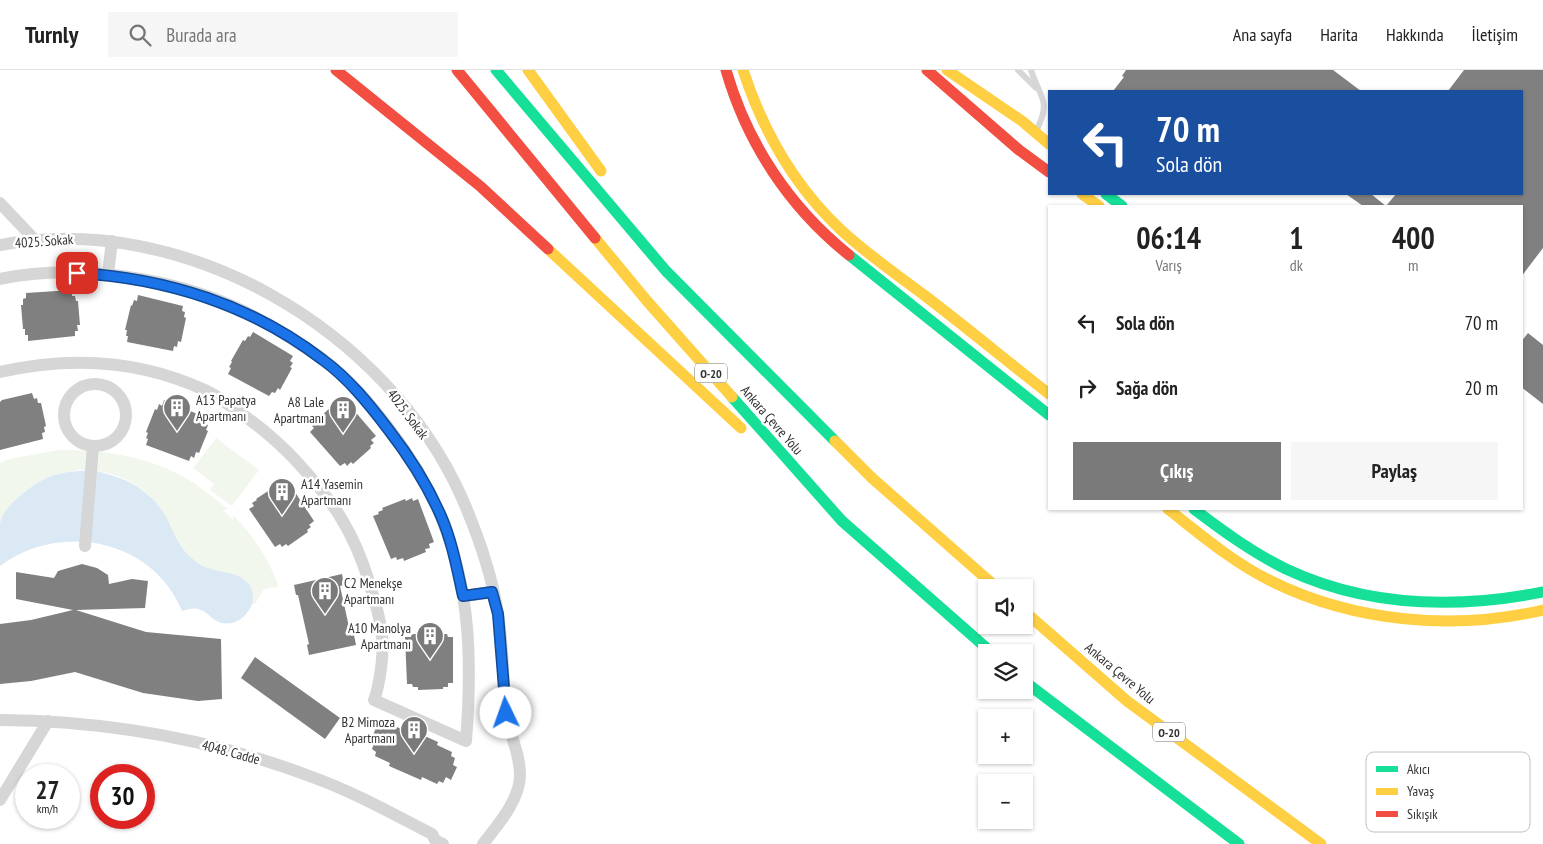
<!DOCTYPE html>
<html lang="tr">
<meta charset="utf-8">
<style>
:root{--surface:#fff;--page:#f6f6f6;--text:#222;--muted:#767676;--line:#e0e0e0;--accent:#7a7a7a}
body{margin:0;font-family:"PT Sans Narrow",sans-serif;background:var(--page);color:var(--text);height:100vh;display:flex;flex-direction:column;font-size:19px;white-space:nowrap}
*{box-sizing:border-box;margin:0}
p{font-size:16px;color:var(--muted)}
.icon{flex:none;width:28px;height:28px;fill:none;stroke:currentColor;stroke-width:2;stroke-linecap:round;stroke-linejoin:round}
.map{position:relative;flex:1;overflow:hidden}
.panel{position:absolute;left:1048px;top:135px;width:475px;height:305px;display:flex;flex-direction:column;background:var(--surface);border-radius:0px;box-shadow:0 1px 4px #0004}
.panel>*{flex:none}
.banner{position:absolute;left:1048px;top:20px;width:475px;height:105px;border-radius:0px;box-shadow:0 1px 4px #0004;background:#1a4fa0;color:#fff;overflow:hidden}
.buttons{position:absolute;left:978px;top:509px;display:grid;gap:10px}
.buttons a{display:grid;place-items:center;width:55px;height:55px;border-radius:0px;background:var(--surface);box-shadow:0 1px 4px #0004;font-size:25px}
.speed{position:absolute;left:15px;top:694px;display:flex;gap:10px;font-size:25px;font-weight:700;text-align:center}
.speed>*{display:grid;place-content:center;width:65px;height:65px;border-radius:50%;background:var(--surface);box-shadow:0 1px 4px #0004;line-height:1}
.speed small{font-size:12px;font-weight:400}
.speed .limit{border:8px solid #d22;background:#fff;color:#111}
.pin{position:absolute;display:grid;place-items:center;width:42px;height:42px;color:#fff;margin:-21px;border-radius:10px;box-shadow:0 2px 8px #0006}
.me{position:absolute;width:55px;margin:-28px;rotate:357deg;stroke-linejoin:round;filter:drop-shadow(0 0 4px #0008)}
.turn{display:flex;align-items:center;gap:18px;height:105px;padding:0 25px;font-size:22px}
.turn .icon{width:65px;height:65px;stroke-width:2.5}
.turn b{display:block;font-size:35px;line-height:42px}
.eta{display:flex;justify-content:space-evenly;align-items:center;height:85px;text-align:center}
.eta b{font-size:30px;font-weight:800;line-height:35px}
.button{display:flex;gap:10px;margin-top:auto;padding:10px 25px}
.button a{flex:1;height:58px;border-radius:0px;background:var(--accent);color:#fff;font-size:20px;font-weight:800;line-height:58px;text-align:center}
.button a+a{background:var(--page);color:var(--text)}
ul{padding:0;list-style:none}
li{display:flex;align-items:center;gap:15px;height:65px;padding:0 25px}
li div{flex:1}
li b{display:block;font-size:19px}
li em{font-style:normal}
header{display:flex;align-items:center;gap:30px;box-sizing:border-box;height:70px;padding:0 25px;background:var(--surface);border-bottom:1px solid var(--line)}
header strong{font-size:24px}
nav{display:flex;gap:28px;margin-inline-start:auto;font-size:18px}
.search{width:350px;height:45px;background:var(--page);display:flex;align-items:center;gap:12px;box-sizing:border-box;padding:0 18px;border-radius:0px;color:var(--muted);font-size:19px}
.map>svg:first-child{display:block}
</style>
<header>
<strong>Turnly</strong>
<div class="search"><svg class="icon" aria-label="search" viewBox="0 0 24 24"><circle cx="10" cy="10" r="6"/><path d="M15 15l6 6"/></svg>Burada ara</div>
<nav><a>Ana sayfa</a><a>Harita</a><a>Hakkında</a><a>İletişim</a></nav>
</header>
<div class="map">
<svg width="1543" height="774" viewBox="0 0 1543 774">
<rect width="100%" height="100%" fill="#fff"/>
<g fill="#f2f7ed">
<path d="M216,368L259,400L232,436L210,420L214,414L193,398Z"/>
<path d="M58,380C105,379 154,387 194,413C204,420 214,428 224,436L228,439L223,440L233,450V445C253,465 269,490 279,517L264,519L255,534H252C256,494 217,509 195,492C173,475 169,446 150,426C133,409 93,393 70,402C60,405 51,412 43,416C21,428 13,430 0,452V393L9,389Z"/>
</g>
<path fill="#dbe9f5" d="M91,400C122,406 150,418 166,447C175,464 179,479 195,491C212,505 236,499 247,512C254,519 255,532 249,540C241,553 226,558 213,549C209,545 206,542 201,540C194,537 189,539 182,541C153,469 60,451 0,496C0,482 0,466 0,453C3,436 34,413 49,407C63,402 77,401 91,400Z"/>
<g fill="#808080">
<path d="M1126,0H1333L1361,21H1113L1124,7L1122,6Z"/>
<path d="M1464,0H1543V178L1521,207V136H1363L1346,124H1371L1386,136L1396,124H1521V21H1448Z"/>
<path d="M72,220V226H75L76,231H78L80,255H77L78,261H75V266L28,271V265H25V259H23L21,235H23V229L26,228V223Z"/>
<path d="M138,225L183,236L182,241L185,242L184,247L186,248L181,272L178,271L177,277L174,276L173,281L127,272L128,266H126L127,260H125L131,235L132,236L134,230L137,231Z"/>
<path d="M253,262L293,286L290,291L293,293L290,297L292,298L280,320L278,318L275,323L272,322L269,326L228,304L231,298L229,297L232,292L231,291L243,270L245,271L248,266L250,267Z"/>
<path d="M1528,263L1543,275V334L1521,317V272Z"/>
<path d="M32,323L34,329L37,328L38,333H41L46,356L44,357L45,362L42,363L43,369L0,380V332L2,330Z"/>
<path d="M164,330L207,348L205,354L208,355L206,360L208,361L199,383L196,382L194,388L191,386L189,391L146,375L148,369L146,368L148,363L146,362L155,339L157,340L159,334L162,336Z"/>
<path d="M346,331L376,366L371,370L374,373L370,376L371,378L353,394L351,392L347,396L345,393L340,396L310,362L314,358L312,356L317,352L316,351L334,334L336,336L340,332L342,334Z"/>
<path d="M283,413L284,416L289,413L314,451L309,455L311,457L307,460L308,462L288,476L286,474L282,477L280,474L275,477L249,439L254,436L252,433L257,430L256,429L277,415L278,416Z"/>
<path d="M412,428L413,431L418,429L434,472L429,474L430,478L425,479L426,482L404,491L403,488L397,490L396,487L391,489L373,446L379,444L378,442L383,440L382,438L405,429L406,431Z"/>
<path d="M82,494L97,498L108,505L109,514L132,509L148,511L145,538L76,540L146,562L221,569L222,629L198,631L143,623L75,602L31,611L0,614V554L31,550L73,540L16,529V502L54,508L58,501Z"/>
<path d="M342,504L344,515L340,516L351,566L354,565L356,575L309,585L307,575L309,574L298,525H296L294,515Z"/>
<path d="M442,562V564H447L448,567H453V613H448V617H443V619L418,620V617H413L412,614H407L405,567H411V564H417V563Z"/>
<path d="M255,587L340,648L325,669L241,608Z"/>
<path d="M390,654L406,661L407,658L438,672L437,675L452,682L451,686L455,688L453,695L457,697L451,710L446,707L443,713L439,711L437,714L422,707L421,710L389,696L390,693L375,686L376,682L372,679L374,673L370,672L376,658L381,660L383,655L388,657Z"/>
</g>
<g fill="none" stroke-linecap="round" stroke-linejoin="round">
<g stroke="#d6d6d6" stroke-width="6">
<path d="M1018,0L1036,18"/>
<path d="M1031,0C1040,28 1052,31 1036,61"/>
</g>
<g stroke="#d6d6d6" stroke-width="12">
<path d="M0,133L34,169"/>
<path d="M0,175C184,140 387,260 462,428C478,465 492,505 498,544C502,569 503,594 504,619C505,628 504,638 506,646C511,666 520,685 520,705C520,730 497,756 483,774"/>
<path d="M108,204L112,171"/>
<path d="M0,209C74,193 173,207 241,240C260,249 278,260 295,271C304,277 315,283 324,290C370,326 419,393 441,447C471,520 472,594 466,671L374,630C380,614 384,583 382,567C381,548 374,529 369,512C354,462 333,431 298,393C276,369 256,353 229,335C222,330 214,324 207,321C141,290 70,286 0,302"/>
<circle cx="95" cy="345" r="31"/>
<path d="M85,476L93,376"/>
<path d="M463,526L493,522"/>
<path d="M0,650C107,651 212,669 312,707C354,722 393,744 432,764L435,770L443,774"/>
<path d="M0,730L48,651"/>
</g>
<g stroke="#16e098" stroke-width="11">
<path d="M496,0L666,201L835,371"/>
<path d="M1106,124L1122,136"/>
<path d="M849,185L1049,345"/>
<path d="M732,327L842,451L991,582"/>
<path d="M1194,439C1223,461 1253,483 1286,499C1367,537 1457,539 1543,522"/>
<path d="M1024,611L1239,774"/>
</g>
<g stroke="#ffcf43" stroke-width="11">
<path d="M528,0L601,101"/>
<path d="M743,0C763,61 794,116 841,160C867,184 896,204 924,225C966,257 1007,291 1049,324"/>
<path d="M947,0L1022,51L1049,74"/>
<path d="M1082,124L1099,136"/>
<path d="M595,168L647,231L732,327"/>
<path d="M548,179L741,358"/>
<path d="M835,371L872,408L997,518"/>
<path d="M1168,439C1201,465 1234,493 1271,511C1354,552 1454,561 1543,540"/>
<path d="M1024,541L1127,631L1321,774"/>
</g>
<g stroke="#f24e42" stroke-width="11">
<path d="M336,0L480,116L548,179"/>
<path d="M457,0L595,168"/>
<path d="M726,0C747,73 789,137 849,185"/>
<path d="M927,0L1019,80L1049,102"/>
</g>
</g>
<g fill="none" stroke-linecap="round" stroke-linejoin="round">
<defs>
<path id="route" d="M77,203C166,208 252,235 323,290C348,308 369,334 388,359C409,386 427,414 441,446C452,471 457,499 463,526L492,522L498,544L506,643"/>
</defs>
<use href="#route" stroke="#114b97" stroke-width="12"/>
<use href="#route" stroke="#1a73e8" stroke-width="9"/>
</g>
<defs>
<symbol id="building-pin" viewBox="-11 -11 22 30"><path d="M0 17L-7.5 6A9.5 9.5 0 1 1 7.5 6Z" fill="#7a7a7a" stroke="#fff"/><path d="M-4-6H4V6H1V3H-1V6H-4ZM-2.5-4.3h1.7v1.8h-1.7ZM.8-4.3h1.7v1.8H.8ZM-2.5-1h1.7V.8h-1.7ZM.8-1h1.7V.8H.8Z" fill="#fff"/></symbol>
</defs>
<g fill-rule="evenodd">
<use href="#building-pin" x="161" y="322" width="32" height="43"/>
<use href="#building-pin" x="327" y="324" width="32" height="43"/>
<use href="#building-pin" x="266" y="406" width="32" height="43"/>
<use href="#building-pin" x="309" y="505" width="32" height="43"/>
<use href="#building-pin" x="414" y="550" width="32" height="43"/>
<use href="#building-pin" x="398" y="644" width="32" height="43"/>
</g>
<g text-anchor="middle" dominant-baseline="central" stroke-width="5" stroke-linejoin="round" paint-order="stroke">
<g fill="#fff" stroke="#707070" stroke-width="1">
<rect x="695" y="293.5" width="32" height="19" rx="4"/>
<rect x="1153" y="652.5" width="32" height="19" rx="4"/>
</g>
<g font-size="12" font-weight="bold" fill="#323232">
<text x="711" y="303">O-20</text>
<text x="1169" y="662">O-20</text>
</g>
<g font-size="14" fill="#323232" stroke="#fff">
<text transform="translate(44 171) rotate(-4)">4025. Sokak</text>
<text transform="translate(408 344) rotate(53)">4025. Sokak</text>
<text transform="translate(772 350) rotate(49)">Ankara Çevre Yolu</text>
<text transform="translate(1120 603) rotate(40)">Ankara Çevre Yolu</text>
<text transform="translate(231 682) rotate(15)">4048. Cadde</text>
</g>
<g font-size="14" fill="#323232" stroke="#fff" text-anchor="start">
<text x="196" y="330">A13 Papatya<tspan x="196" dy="16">Apartmanı</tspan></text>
<text x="324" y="332" text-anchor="end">A8 Lale<tspan x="324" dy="16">Apartmanı</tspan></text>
<text x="301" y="414">A14 Yasemin<tspan x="301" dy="16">Apartmanı</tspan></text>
<text x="344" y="513">C2 Menekşe<tspan x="344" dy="16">Apartmanı</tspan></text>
<text x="411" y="558" text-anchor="end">A10 Manolya<tspan x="411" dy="16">Apartmanı</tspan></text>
<text x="395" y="652" text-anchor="end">B2 Mimoza<tspan x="395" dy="16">Apartmanı</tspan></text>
</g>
</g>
<rect x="1366" y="682" width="164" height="80" rx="8" fill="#fff" stroke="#c2c2c2" stroke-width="1"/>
<rect x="1376" y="696" width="22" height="6" fill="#16e098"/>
<rect x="1376" y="718" width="22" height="7" fill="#ffcf43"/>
<rect x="1376" y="741" width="22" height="6" fill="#f24e42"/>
<g font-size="14" fill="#323232">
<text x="1407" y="704">Akıcı</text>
<text x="1407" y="726">Yavaş</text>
<text x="1407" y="749">Sıkışık</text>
</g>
</svg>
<div class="buttons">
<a><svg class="icon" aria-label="sound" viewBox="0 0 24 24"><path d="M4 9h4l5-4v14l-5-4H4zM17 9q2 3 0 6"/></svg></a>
<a><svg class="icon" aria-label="layers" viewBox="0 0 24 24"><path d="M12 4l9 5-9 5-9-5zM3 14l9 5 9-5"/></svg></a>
<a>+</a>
<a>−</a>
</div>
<div class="speed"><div>27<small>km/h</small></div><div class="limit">30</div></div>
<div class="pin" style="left:77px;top:203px;background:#d93025"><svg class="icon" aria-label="arrive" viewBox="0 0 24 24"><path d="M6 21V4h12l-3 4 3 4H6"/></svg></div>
<svg class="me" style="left:506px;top:643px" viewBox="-20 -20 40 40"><circle r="19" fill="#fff"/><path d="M0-13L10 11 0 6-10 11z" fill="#1a73e8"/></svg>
<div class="banner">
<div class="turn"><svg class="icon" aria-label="left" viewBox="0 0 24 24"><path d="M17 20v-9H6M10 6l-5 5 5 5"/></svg><div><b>70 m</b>Sola dön</div></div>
</div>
<section class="panel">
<div class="eta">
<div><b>06:14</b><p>Varış</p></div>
<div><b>1</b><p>dk</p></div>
<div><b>400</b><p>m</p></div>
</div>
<ul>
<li><svg class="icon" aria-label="left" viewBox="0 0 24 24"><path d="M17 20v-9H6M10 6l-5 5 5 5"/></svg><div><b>Sola dön</b></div><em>70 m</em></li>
<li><svg class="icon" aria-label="right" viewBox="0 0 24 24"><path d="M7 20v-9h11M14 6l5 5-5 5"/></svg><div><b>Sağa dön</b></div><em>20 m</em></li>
</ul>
<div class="button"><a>Çıkış</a><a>Paylaş</a></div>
</section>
</div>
